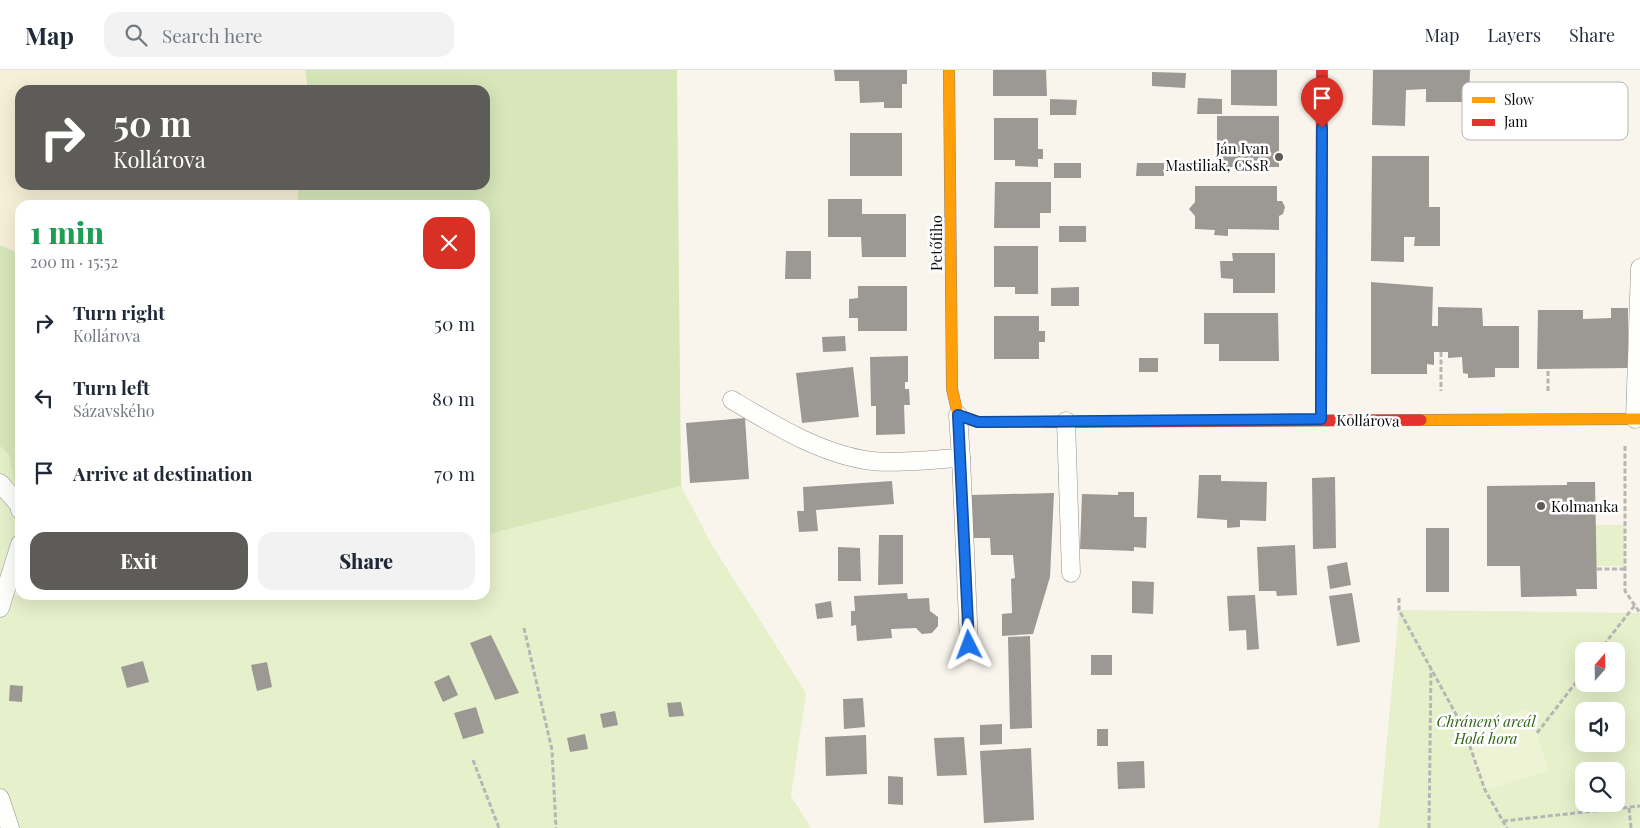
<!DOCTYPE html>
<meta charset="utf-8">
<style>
:root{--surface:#fff;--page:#f2f2f3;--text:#1f2937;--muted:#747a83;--line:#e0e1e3;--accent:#5e5c59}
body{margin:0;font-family:"Playfair Display",serif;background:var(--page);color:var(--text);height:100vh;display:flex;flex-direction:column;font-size:19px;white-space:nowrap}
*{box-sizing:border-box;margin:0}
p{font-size:16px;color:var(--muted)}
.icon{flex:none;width:28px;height:28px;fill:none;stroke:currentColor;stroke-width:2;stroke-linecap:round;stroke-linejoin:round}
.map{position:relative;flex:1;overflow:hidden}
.details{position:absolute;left:15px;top:130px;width:475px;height:400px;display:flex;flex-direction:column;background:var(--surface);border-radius:15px;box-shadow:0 5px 20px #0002}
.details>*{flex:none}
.guide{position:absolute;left:15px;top:15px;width:475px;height:105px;border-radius:15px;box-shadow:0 5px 20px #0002;background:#5e5c59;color:#fff;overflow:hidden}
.needle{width:32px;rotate:20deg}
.controls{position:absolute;left:1575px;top:572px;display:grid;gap:10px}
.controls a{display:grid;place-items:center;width:50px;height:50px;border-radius:10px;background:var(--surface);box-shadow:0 5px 20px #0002;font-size:25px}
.pin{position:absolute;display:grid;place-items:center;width:42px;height:42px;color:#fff;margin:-51px -21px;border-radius:50% 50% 50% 0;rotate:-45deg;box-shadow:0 0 5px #0007}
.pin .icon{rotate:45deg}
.me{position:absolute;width:55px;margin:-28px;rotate:357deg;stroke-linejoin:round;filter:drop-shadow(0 0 4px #0008)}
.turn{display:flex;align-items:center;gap:18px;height:105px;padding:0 15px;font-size:22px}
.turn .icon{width:65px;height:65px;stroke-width:2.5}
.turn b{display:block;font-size:35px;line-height:42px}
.round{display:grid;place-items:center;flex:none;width:52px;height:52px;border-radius:15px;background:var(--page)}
.head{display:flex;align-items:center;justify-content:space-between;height:85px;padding:0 15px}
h1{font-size:30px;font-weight:800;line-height:38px;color:#1e9e55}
.cta{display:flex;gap:10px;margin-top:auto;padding:10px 15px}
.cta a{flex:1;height:58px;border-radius:15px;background:var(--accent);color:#fff;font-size:20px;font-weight:800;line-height:58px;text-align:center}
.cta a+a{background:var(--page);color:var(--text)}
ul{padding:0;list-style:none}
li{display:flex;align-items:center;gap:15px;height:75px;padding:0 15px}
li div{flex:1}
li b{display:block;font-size:19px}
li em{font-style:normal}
header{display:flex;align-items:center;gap:30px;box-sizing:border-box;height:70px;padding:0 25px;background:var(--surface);border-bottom:1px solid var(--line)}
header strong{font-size:24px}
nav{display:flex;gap:28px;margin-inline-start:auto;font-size:18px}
.search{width:350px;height:45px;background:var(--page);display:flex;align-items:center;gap:12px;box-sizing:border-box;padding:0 18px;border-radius:15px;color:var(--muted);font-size:19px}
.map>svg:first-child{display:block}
</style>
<header>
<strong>Map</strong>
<div class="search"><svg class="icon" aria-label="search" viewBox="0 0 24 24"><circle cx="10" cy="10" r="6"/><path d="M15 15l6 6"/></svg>Search here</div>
<nav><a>Map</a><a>Layers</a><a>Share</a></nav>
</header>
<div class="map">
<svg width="1640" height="758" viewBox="0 0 1640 758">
<rect width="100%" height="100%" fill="#f9f5ed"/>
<path fill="#f7f0d8" d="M0,0H305L308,20H20V115H299L297,135H20V184L0,175Z"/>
<g fill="#e6f0cb" fill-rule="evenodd">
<path d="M0,376L9,385L20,441V459L4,523L20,525H485V465L681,416L712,475L806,623L791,726L811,758H0Z"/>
<rect x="1596" y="455" width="29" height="41"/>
<path d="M1399,540L1640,543V758H1375L1379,757ZM1584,581H1616V614H1584ZM1584,641H1616V674H1584ZM1584,701H1616V734H1584Z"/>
</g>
<g fill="#d7e7b9">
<path d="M305,0H677L681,416L485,465V135H297L299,115H485V20H308Z"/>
<path d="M0,175L20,184V441L9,385L0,376Z"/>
</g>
<path fill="#eff3d5" d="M1529,639L1549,701L1485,720L1464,659Z"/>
<g fill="#9c9893">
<path d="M834,0H907V14H902V38H884V32L860,33L859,11H835Z"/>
<path d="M993,0H1046L1047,26H993Z"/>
<path d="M1231,0H1277V36L1231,35Z"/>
<path d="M1373,0H1470L1469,32H1426V19L1406,20L1405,56L1372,55Z"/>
<path d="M1152,2L1186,3L1185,18L1152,16Z"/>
<path d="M1198,28L1222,29V44H1197Z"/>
<path d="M1050,29L1077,30L1076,45H1050Z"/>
<rect x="1217" y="46" width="62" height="51"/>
<path d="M994,48H1038V79H1043V89H1038V97L1015,96V90H994Z"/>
<rect x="850" y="63" width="52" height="43"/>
<path d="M1372,86H1429V137H1440V176H1414L1415,167H1404V192L1371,191Z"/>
<rect x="1054" y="93" width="27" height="15"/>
<path d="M1137,93H1164V106H1136Z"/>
<path d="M995,112H1051V143H1040V158H994Z"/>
<path d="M1195,116H1277V131H1282L1285,137L1283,144L1279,146V160L1228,159V166L1214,165L1215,160L1195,159V146L1189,139L1195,132Z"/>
<path d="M828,129H862V144H906V187H862L861,167H828Z"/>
<rect x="1059" y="156" width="27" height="16"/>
<path d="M994,176H1038V224H1015V217H994Z"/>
<path d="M786,181H811V209H785Z"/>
<path d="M1232,183H1275V223H1233V209L1221,208L1220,191H1233Z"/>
<path d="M1371,212L1433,217L1432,256H1438V237L1482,238L1483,256H1519V298H1495V307L1468,308V304L1463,303L1462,287L1448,288V282H1434V295L1427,294V304H1371Z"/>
<path d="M858,216H907V261H858V248H849V229L858,228Z"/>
<path d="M1079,217V236H1051V218Z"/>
<path d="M1611,238H1628V298L1537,299L1538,240H1583V249L1611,248Z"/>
<path d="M1204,243H1278L1279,291H1219V274H1204Z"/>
<path d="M994,246H1039V261H1045V272H1039V289H994Z"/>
<path d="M845,266L846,281L823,282L822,267Z"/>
<path d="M908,286V312H905V319H909L910,335H904L905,364L876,365V336H871L870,287Z"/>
<rect x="1139" y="288" width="19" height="14"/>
<path d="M853,297L859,347L802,353L796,303Z"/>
<path d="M745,348L749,409L690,413L686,353Z"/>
<path d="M1199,405H1221V411L1267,412L1266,451L1240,450V457L1227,458V450L1197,448Z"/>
<path d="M1335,407L1336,478L1313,479L1312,408Z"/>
<path d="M892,411L894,434L816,440L818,461L799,462L797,441H804L803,417Z"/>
<path d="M1567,412H1595L1597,519H1576L1577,526L1521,527L1520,496H1487V416L1567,415Z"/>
<path d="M1118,422H1134V447H1147L1146,478L1134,477V481L1080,479L1082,424L1118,425Z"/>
<path d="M1054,423L1050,507L1033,564L1002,566V544L1012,543L1011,509L1015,508L1013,485H991L990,468H972L971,425Z"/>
<rect x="1426" y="458" width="23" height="64"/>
<path d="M879,465H903V514L878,515Z"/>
<path d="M1295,475L1297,525L1277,526L1276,521H1259L1257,477Z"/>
<path d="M838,477L860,478L861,511H838Z"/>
<path d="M1347,492L1351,515L1330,519L1327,496Z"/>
<path d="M1132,511L1154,512L1153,544L1132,543Z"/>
<path d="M907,523L908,529L929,528L930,541L938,547V556L932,563L922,564L916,558L891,559L892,568L857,571L856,555L851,556V541H855L854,526Z"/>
<path d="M1352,523L1360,572L1337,576L1329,526Z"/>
<path d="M1255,525L1259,579L1247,580L1246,560L1229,561L1227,526Z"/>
<path d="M831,531L833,547L817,549L815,534Z"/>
<path d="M491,565L519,623L495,630L470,573Z"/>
<path d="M1030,566L1032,658L1010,659L1008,567Z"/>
<rect x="1091" y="585" width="21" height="20"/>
<path d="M143,591L149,612L127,618L121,597Z"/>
<path d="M267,592L272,617L257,621L251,595Z"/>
<path d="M449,605L458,625L443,632L434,612Z"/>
<path d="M10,615L23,616L22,632L9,631Z"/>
<path d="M863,628L865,657L844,659L843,629Z"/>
<path d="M681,632L684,646L669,647L667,633Z"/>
<path d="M476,637L484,663L463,669L454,643Z"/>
<path d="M615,641L618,655L603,658L600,644Z"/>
<path d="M1002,654V674L980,675V655Z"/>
<rect x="1097" y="659" width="11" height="17"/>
<path d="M585,664L588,679L570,682L567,668Z"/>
<path d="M866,665L867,704L826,706L825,667Z"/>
<path d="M964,667L967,705L937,706L934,668Z"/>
<path d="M1031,678L1034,750L984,753L980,681Z"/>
<path d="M1144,691L1145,718L1118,719L1117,692Z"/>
<path d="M888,706L903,707V735L888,734Z"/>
</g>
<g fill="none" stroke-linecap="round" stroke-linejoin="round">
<defs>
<g id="lane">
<path d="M732,330C774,355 822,385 872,391C896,394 935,389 961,388L958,345"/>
<path d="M1635,349L1640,198"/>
<path d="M1066,351L1071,503"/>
<path d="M961,388L969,575"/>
<path d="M0,413L19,435L20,440"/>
<path d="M0,538L20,474"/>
<path d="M0,728L10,758"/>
</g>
<g id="slow">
<path d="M949,0L952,319L958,345L978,352H1047"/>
<path d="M1421,350L1640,349"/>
</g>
<g id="jam">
<path d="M1321,349L1322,0"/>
<path d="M1047,352L1421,350"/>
</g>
</defs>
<use href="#lane" stroke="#92908c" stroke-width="19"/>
<use href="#slow" stroke="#888683" stroke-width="12"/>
<use href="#jam" stroke="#888683" stroke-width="12"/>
<g stroke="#b7b6b5" stroke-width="3" stroke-dasharray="5 2.5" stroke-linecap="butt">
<path d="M1441,282V321"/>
<path d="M1548,321V299"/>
<path d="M1625,376V521L1640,543"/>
<path d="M1597,499H1625"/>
<path d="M1399,528V540L1464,659L1485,720L1507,758"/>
<path d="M524,558L552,680L556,758"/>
<path d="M1599,581L1635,535"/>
<path d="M1537,663L1584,602"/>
<path d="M473,690L499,758"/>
<path d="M1629,738L1631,758"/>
<path d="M1503,751L1640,736"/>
<path d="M1429,758L1431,599"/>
</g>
<use href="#lane" stroke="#fefefc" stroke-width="18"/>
<use href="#slow" stroke="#ff9f0a" stroke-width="11"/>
<use href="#jam" stroke="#e5322d" stroke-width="11"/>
</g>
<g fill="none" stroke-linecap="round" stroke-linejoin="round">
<defs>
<path id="route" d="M969,575L958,345L978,352L1321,349L1322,58"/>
</defs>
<use href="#route" stroke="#114b97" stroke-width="12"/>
<use href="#route" stroke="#1a73e8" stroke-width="9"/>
</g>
<g fill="#5e5c59" stroke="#fff" stroke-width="2">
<circle cx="1279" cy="87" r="5"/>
<circle cx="1541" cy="436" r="5"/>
</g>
<g text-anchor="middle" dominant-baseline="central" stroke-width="5" stroke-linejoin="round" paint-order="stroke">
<g font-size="15" fill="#0a0a0a" stroke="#fff" text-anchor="end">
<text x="1269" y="78">Ján Ivan<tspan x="1269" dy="17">Mastiliak, CSsR</tspan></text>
<text x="1551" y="436" text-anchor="start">Kolmanka</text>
</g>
<g font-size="15" fill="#0a0a0a" stroke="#fff">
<text transform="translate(936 173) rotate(-90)">Petőfiho</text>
<text transform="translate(1368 350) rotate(1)">Kollárova</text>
</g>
<g font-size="15" font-style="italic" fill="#326418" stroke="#fff">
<text x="1486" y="651">Chránený areál<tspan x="1486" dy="17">Holá hora</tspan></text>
</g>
</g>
<rect x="1462" y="12" width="166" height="58" rx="8" fill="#fff" stroke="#b6b6b6" stroke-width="1"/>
<rect x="1472" y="27" width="23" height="6" fill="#ff9f0a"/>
<rect x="1472" y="49" width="23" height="7" fill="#e5322d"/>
<g font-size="14" fill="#0a0a0a">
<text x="1504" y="35">Slow</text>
<text x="1504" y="57">Jam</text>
</g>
</svg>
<div class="controls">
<a><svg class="needle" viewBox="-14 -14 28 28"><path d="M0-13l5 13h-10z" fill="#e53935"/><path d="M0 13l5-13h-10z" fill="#747a83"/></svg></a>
<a><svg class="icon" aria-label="sound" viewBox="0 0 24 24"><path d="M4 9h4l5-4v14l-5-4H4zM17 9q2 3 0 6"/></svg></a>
<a><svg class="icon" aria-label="search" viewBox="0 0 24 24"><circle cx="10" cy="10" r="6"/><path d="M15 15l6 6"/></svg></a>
</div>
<div class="pin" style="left:1322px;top:58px;background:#d93025"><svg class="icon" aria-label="arrive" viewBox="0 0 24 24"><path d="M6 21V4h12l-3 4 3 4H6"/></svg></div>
<svg class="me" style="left:969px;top:575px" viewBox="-20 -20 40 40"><path d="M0-17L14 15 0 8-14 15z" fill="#1a73e8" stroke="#fff" stroke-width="4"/></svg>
<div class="guide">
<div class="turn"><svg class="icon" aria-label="right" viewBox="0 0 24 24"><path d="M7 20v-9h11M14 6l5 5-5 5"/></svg><div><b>50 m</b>Kollárova</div></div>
</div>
<section class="details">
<div class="head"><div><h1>1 min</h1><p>200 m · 15:52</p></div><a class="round" style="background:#d93025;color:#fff"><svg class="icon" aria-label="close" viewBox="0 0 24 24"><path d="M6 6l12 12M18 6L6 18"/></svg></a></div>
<ul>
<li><svg class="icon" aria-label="right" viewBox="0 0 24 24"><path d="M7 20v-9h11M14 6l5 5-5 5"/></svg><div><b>Turn right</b><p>Kollárova</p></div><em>50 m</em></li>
<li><svg class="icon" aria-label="left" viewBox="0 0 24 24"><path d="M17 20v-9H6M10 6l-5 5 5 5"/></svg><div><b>Turn left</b><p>Sázavského</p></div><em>80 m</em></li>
<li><svg class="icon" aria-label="arrive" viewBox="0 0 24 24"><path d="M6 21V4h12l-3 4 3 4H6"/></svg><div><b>Arrive at destination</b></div><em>70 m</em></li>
</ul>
<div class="cta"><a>Exit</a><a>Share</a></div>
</section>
</div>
